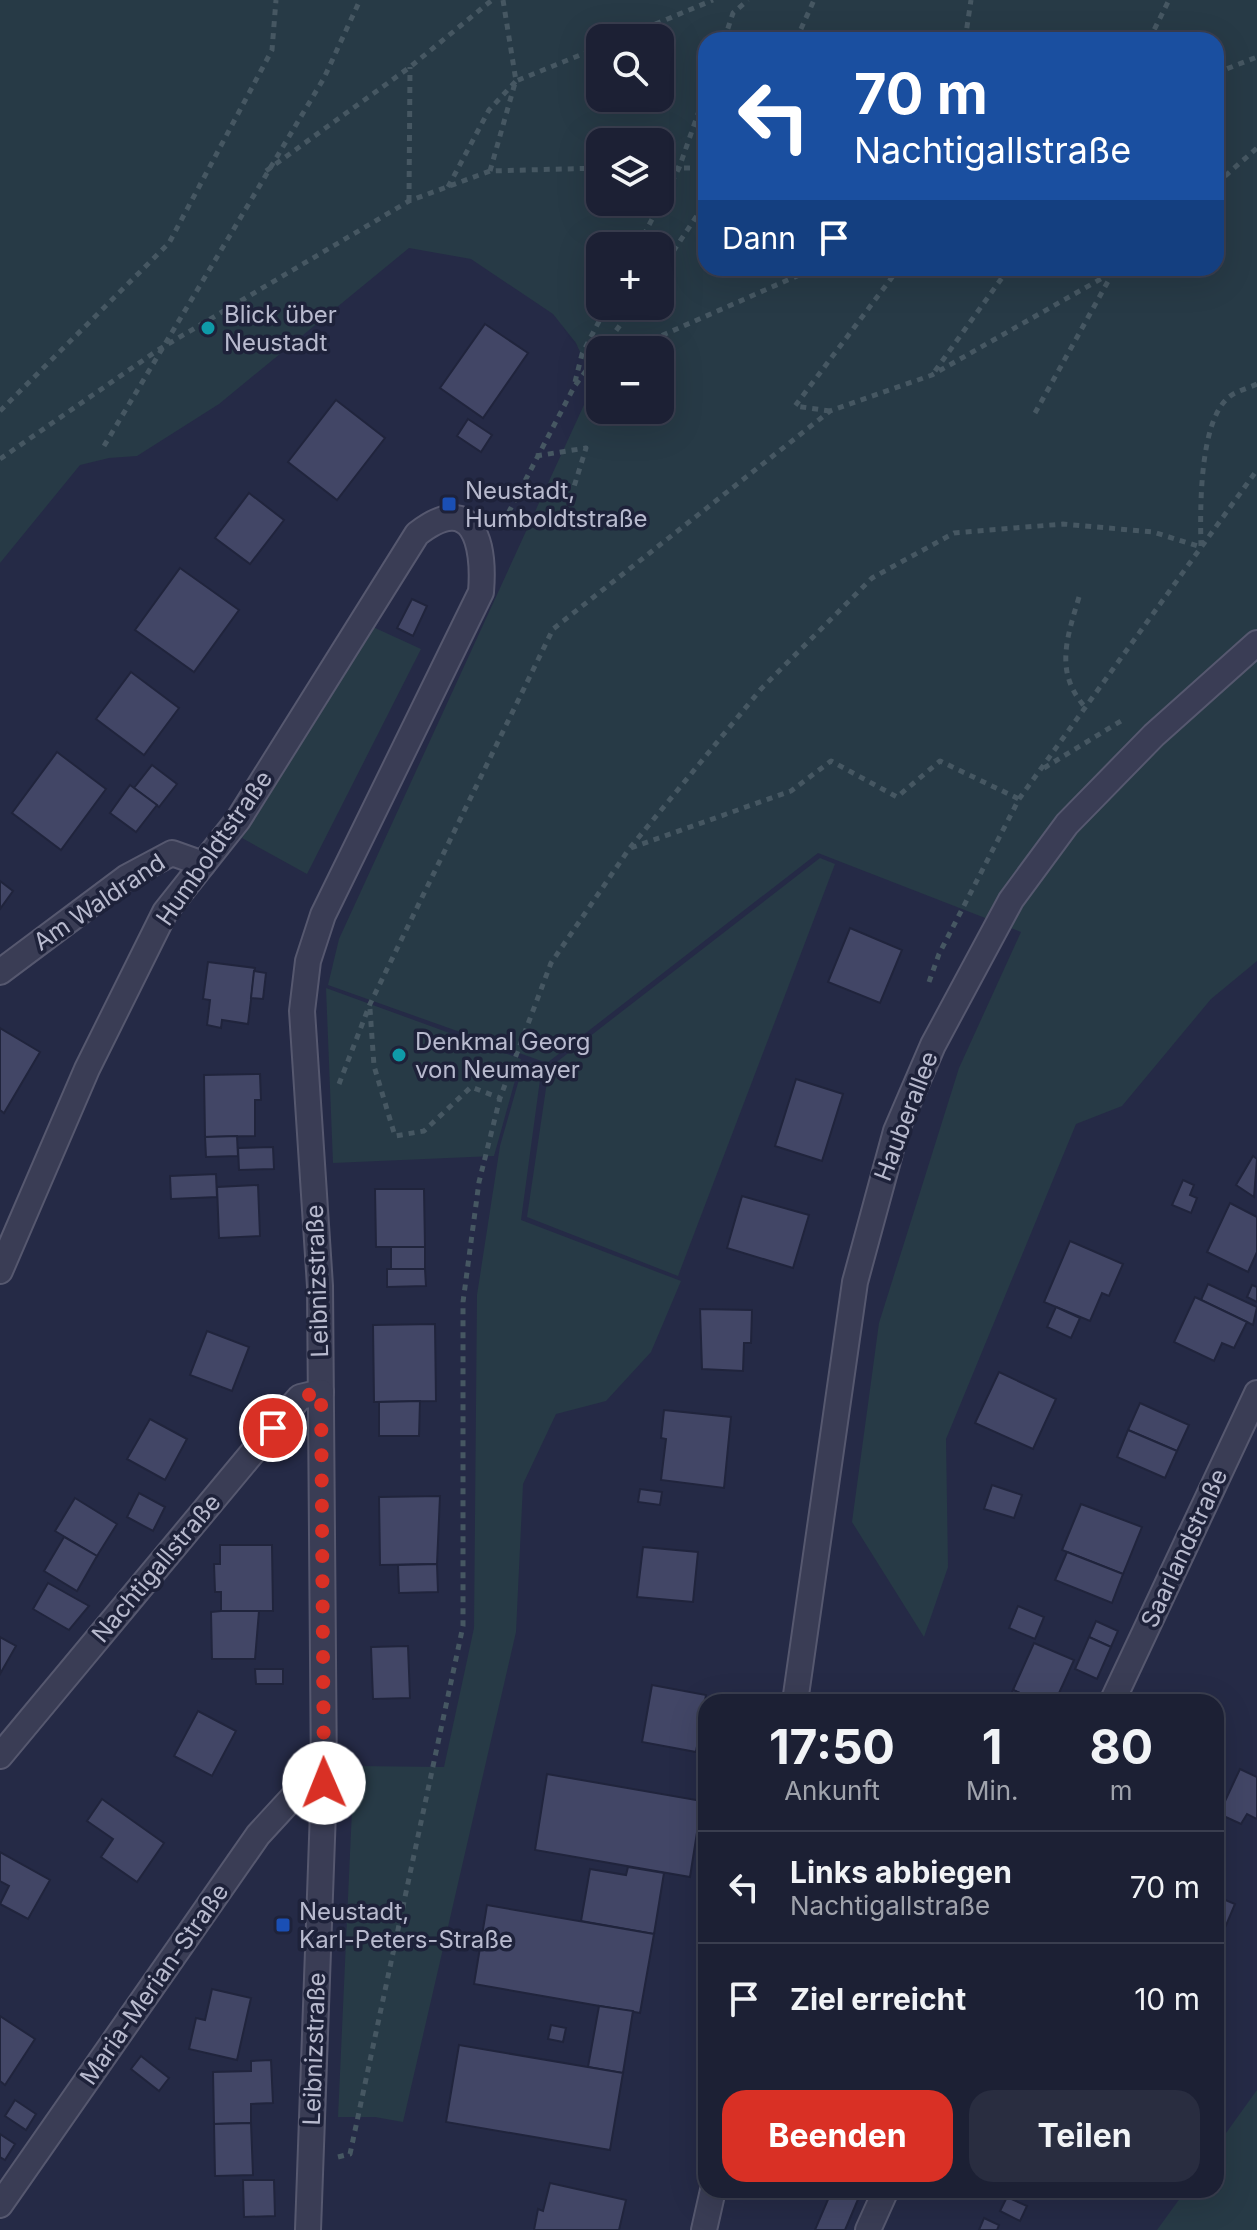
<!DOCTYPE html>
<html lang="de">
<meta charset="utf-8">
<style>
:root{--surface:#1c2034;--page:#292d40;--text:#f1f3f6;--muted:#a0a3ac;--line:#3a3e4f;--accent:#d93025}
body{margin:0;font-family:Inter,sans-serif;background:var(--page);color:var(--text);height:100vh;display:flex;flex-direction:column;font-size:30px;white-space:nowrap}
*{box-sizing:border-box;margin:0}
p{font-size:26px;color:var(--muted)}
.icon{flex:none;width:44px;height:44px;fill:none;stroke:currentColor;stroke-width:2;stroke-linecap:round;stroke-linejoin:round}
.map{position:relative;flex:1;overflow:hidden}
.drawer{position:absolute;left:698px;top:1694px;width:526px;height:504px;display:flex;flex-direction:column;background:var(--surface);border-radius:24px;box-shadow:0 8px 32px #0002,0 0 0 2px var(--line)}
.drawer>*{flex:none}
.guide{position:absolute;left:698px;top:32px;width:526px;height:244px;border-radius:24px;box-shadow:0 8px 32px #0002,0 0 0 2px var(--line);background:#1a4fa0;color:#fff;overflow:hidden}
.buttons{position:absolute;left:586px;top:24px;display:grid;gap:16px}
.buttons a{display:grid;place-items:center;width:88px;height:88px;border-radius:16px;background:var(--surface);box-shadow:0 8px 32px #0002,0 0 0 2px var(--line);font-size:40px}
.pin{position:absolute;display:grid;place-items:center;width:68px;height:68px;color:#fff;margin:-34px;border:4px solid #fff;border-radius:50%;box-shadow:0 2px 8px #0007}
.me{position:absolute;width:88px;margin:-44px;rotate:359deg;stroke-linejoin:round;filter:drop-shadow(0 0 6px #0008)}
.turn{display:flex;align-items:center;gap:28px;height:168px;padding:0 24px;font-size:36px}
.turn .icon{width:104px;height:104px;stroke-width:2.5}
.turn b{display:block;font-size:56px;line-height:68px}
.then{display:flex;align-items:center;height:76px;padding:0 24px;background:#0003;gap:16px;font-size:30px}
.eta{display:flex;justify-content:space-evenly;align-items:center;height:136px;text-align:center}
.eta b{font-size:48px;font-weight:700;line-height:56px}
.action{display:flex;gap:16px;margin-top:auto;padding:16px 24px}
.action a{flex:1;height:92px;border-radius:24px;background:var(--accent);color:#fff;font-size:32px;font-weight:700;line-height:92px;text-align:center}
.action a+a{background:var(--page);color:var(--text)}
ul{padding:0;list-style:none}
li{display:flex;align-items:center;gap:24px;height:112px;padding:0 24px;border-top:2px solid var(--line)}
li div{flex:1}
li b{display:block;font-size:30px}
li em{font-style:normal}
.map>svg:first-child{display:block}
</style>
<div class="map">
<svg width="1257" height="2230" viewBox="0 0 1257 2230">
<rect width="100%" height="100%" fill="#252a46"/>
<g fill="#273a46" fill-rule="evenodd">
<path d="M0,0H1257V961L1211,999L1122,1106L1076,1124L946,1439L948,1567L924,1637L852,1522L879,1323L959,1068L1021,932L818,853L547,1063L328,985L339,939L594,383L576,343L553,314L471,259L409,248L219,404L137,456L109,458L80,465L0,563ZM600,38H660V98H600ZM706,40H1216V268H706ZM600,142H660V202H600ZM600,246H660V306H600ZM600,350H660V410H600Z"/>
<path d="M373,627L421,649L307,874L242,838Z"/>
<path d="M820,858L835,864L678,1276L527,1217L549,1068Z"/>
<path d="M326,988L521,1059L494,1156L333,1163Z"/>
<path d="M524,1062L542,1065L521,1220L681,1281L651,1352L606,1401L556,1414L523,1484L516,1632L403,2122L375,2117H338L354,1766L444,1767L474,1628L477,1295L500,1146Z"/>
<path d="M1257,2090V2230H1157L1186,2190H1216V2147Z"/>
</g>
<g fill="#424666" stroke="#20243c" stroke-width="2">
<path d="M485,324L528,353L483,418L440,388Z"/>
<path d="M336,400L385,438L337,500L288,462Z"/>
<path d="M468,419L492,435L481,452L457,436Z"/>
<path d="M249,493L284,520L250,564L215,538Z"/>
<path d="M180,568L239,610L194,672L135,630Z"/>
<path d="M412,599L427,606L413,636L397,628Z"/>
<path d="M131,672L179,708L144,755L96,719Z"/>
<path d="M57,752L106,789L61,850L12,813Z"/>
<path d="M152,765L177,784L159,807L134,788Z"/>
<path d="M130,785L157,805L136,832L110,813Z"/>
<path d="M0,881L13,891L0,909Z"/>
<path d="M850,928L902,950L880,1003L828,982Z"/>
<path d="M208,962L255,968L248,1024L222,1020L221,1028L207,1025L210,1000L203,999Z"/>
<path d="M254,971L266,973L263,999L251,998Z"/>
<path d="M0,1028L40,1052L4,1113L0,1110Z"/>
<path d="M260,1074L261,1100H255V1136L205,1137L204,1075Z"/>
<path d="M796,1079L843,1094L822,1161L775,1146Z"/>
<path d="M237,1136L238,1156L206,1157L205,1137Z"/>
<path d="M273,1147L274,1169L239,1170L238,1148Z"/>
<path d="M1253,1156L1257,1159L1254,1197L1236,1185Z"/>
<path d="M216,1174L217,1197L171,1199L170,1176Z"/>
<path d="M1183,1180L1194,1185L1190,1195L1197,1198L1191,1213L1172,1205Z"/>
<path d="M258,1185L260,1236L219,1238L217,1187Z"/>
<path d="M375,1189H424L425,1247H376Z"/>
<path d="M742,1196L809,1215L793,1268L727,1248Z"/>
<path d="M1230,1203L1257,1217V1252L1248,1272L1207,1252Z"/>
<path d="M1070,1241L1123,1264L1109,1296L1102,1293L1090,1321L1044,1302Z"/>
<rect x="391" y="1247" width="34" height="22"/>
<path d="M387,1269H425L426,1286L387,1287Z"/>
<path d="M1208,1284L1257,1307L1253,1325L1201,1300Z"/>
<path d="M1252,1285L1257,1287V1302L1247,1297Z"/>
<path d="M1195,1297L1247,1322L1234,1348L1222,1343L1214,1361L1174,1342Z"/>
<path d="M1056,1307L1080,1318L1071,1338L1047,1327Z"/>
<path d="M700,1309L752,1310L751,1343H744L743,1371L702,1369Z"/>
<path d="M435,1324L436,1401L374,1402L373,1325Z"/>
<path d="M207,1331L249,1347L232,1391L190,1375Z"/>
<path d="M999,1372L1056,1399L1033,1449L975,1423Z"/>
<path d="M420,1401L419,1436H379V1402Z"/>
<path d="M1140,1403L1189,1425L1177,1451L1128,1430Z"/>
<path d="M664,1410L731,1417L724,1488L661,1480L666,1439L661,1438Z"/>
<path d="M150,1419L187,1439L165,1480L127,1459Z"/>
<path d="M1128,1430L1177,1451L1165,1478L1117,1457Z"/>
<path d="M992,1485L1022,1495L1014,1518L984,1509Z"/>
<path d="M640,1489L662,1492L660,1505L638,1502Z"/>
<path d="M139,1493L165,1507L153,1531L127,1517Z"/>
<path d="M440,1496L437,1564L380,1565L379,1497Z"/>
<path d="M75,1498L117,1524L97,1556L55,1531Z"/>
<path d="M1081,1504L1142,1527L1123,1574L1062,1550Z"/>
<path d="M64,1537L97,1556L77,1591L44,1571Z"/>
<path d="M220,1545H272L273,1611H221V1592H215L214,1564H220Z"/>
<path d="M643,1547L698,1552L693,1602L637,1597Z"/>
<path d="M1067,1552L1123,1574L1112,1603L1055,1580Z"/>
<path d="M437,1564L438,1592L399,1593L398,1565Z"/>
<path d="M48,1583L89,1606L69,1630L33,1609Z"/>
<path d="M1018,1606L1044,1617L1035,1639L1009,1628Z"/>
<path d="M221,1611H259L255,1659H212L211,1612Z"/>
<path d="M1096,1621L1118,1631L1111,1647L1089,1637Z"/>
<path d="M0,1637L16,1646L0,1674Z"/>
<path d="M1089,1637L1111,1647L1097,1679L1075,1669Z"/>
<path d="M1034,1643L1074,1660L1055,1702H1041L1013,1690Z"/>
<path d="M408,1646L410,1698L373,1699L371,1647Z"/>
<path d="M255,1669H283V1684H256Z"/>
<path d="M652,1685L706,1695L696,1752L642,1742Z"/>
<path d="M1013,1690L1041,1702H1008Z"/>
<path d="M198,1711L236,1731L212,1776L174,1756Z"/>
<path d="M1240,1769L1257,1777V1819L1247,1814L1241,1824L1219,1814Z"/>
<path d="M547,1774L702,1801L690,1877L535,1850Z"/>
<path d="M102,1799L164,1843L137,1882L101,1857L113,1839L87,1821Z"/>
<path d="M0,1852L50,1880L28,1919L0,1904L9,1886L0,1881Z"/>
<path d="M628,1867L664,1873L654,1934L581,1921L590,1869L626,1875Z"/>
<path d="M1216,1896L1235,1904L1222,1935L1216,1932Z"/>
<path d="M487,1905L654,1934L640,2013L474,1984Z"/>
<path d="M212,1989L251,1998L237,2060L189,2049L196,2018L205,2020Z"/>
<path d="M599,2006L633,2011L623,2073L588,2067Z"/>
<path d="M0,2016L35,2039L5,2085L0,2081Z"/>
<path d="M551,2025L566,2028L563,2042L548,2039Z"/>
<path d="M459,2045L623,2073L610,2150L446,2122Z"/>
<path d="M141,2056L169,2078L159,2091L131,2069Z"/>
<path d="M271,2060L273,2103L251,2104V2123L214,2124L213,2072L251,2071V2061Z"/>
<path d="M15,2100L36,2114L26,2130L5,2116Z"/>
<path d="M251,2123L253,2175L215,2176L214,2124Z"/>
<path d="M0,2134L15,2144L5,2160L0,2157Z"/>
<path d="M243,2180H274L275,2216L244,2217Z"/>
<path d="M550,2183L626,2200L619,2230H534L538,2209L543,2211Z"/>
<path d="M832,2190H862L845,2230H815Z"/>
<path d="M1007,2197L1027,2206L1020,2221L1000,2211Z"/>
<path d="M984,2218L999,2225L997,2230H979Z"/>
</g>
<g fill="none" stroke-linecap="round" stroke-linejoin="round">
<defs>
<g id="minor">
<path d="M0,972L127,877L172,853L203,864"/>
<path d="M0,1271L87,1069L165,912L238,820L417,534C473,490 485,544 481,592L323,915L308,961L302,1011L320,1286L324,1783L308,2230"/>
<path d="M795,1702L855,1282L896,1131L933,1045L1011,900L1067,824L1154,735L1257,643"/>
<path d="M1112,1702L1257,1393"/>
<path d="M0,1756L273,1428L300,1397L321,1392"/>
<path d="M0,2205L258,1835L304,1785L324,1783"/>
<path d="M704,2230L713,2190"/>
<path d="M868,2230L886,2190"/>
</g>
</defs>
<use href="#minor" stroke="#56586f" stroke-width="28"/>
<g stroke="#465762" stroke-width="5" stroke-dasharray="6 6" stroke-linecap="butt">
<path d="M503,0L516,81L600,47"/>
<path d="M622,38L713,0"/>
<path d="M724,40L733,13L748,0"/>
<path d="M796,40L814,0"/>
<path d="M965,40L971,0"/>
<path d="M1149,40L1169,0"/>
<path d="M1216,73L1257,57"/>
<path d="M660,168H706"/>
<path d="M266,171L410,67L492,0"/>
<path d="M490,171L515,83"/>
<path d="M1216,184L1257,148"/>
<path d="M448,187L489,110L516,81"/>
<path d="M409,201L410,67"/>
<path d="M638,246L679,168L706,91"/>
<path d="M660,271L706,202"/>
<path d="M602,350L634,306"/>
<path d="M629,350L815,268"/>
<path d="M589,368L600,363"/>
<path d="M935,371L1009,268"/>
<path d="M575,382L582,354L607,306"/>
<path d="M0,411L169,243L272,50L276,0"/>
<path d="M830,411L795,406L899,268"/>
<path d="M1035,413L1111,276L1092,268"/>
<path d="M104,446L324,78L360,0"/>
<path d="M536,456L586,448L573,490"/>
<path d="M0,459L158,350L409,201L490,171L600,168"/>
<path d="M503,523L574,387L600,352"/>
<path d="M1201,546C1200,511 1199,421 1229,397C1236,391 1249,388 1257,384"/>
<path d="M1079,597C1067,638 1054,672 1085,707"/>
<path d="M1044,768L1121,721"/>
<path d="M631,848L791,791L831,761L897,797L940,761L1019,799"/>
<path d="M929,982L939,954L1019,799L1257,470"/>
<path d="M370,1009L374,1066L395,1136L424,1131L471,1087L500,1098"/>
<path d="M339,1084L370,1004L553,629L830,411L932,375L1120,268"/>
<path d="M338,2157L350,2154L463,1626V1302L479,1182L500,1098L551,963L629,849L761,689L872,578L954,533L1063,524L1153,532L1201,547"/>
</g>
<use href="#minor" stroke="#3a3d55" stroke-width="24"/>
</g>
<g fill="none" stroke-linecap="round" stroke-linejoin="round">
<path stroke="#d93025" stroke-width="14" stroke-dasharray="0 25.2" d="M273,1428L300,1397L321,1392L324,1783"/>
</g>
<g fill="#0f9aa8" stroke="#1e223a" stroke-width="3">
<circle cx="208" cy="328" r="8"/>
<circle cx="399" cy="1055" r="8"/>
</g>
<g fill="#1a4fb4" stroke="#1e223a" stroke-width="3">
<rect x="441" y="496" width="16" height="16" rx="4"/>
<rect x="275" y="1917" width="16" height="16" rx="4"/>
</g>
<g text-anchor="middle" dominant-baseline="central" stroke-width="7" stroke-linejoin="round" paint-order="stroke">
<g font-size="24" fill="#b8bace" stroke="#1e223a" text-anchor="start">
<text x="224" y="314">Blick über<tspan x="224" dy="28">Neustadt</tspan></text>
<text x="465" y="490">Neustadt,<tspan x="465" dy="28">Humboldtstraße</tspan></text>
<text x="415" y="1041">Denkmal Georg<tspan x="415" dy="28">von Neumayer</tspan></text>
<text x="299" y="1911">Neustadt,<tspan x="299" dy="28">Karl-Peters-Straße</tspan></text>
</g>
<g font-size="24" fill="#b8bace" stroke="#1e223a">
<text transform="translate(214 848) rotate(-55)">Humboldtstraße</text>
<text transform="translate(99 902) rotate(-34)">Am Waldrand</text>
<text transform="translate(906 1116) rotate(-69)">Hauberallee</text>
<text transform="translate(317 1281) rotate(-92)">Leibnizstraße</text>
<text transform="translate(1184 1548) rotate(-65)">Saarlandstraße</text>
<text transform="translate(156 1568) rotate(-50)">Nachtigallstraße</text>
<text transform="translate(154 1984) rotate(-55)">Maria-Merian-Straße</text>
<text transform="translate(314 2049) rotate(-88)">Leibnizstraße</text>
</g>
</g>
</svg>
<div class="buttons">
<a><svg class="icon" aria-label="search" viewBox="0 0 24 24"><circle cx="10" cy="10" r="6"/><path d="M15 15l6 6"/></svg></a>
<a><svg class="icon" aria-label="layers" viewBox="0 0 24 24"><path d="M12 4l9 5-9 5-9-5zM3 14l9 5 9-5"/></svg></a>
<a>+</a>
<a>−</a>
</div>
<div class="pin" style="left:273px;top:1428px;background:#d93025"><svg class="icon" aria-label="arrive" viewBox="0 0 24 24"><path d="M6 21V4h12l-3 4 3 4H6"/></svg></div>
<svg class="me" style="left:324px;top:1783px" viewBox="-20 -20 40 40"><circle r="19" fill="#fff"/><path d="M0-13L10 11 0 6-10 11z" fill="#d93025"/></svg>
<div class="guide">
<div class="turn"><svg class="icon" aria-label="left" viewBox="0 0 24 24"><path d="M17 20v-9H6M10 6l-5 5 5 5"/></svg><div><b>70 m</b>Nachtigallstraße</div></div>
<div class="then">Dann<svg class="icon" aria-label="arrive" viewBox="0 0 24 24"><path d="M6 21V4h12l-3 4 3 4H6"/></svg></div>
</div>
<section class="drawer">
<div class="eta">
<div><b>17:50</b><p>Ankunft</p></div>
<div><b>1</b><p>Min.</p></div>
<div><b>80</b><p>m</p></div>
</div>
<ul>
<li><svg class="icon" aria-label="left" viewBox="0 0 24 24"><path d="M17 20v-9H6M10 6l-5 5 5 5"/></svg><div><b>Links abbiegen</b><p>Nachtigallstraße</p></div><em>70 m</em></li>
<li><svg class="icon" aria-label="arrive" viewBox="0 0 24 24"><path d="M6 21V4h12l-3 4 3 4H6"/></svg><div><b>Ziel erreicht</b></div><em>10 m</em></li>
</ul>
<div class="action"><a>Beenden</a><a>Teilen</a></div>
</section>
</div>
